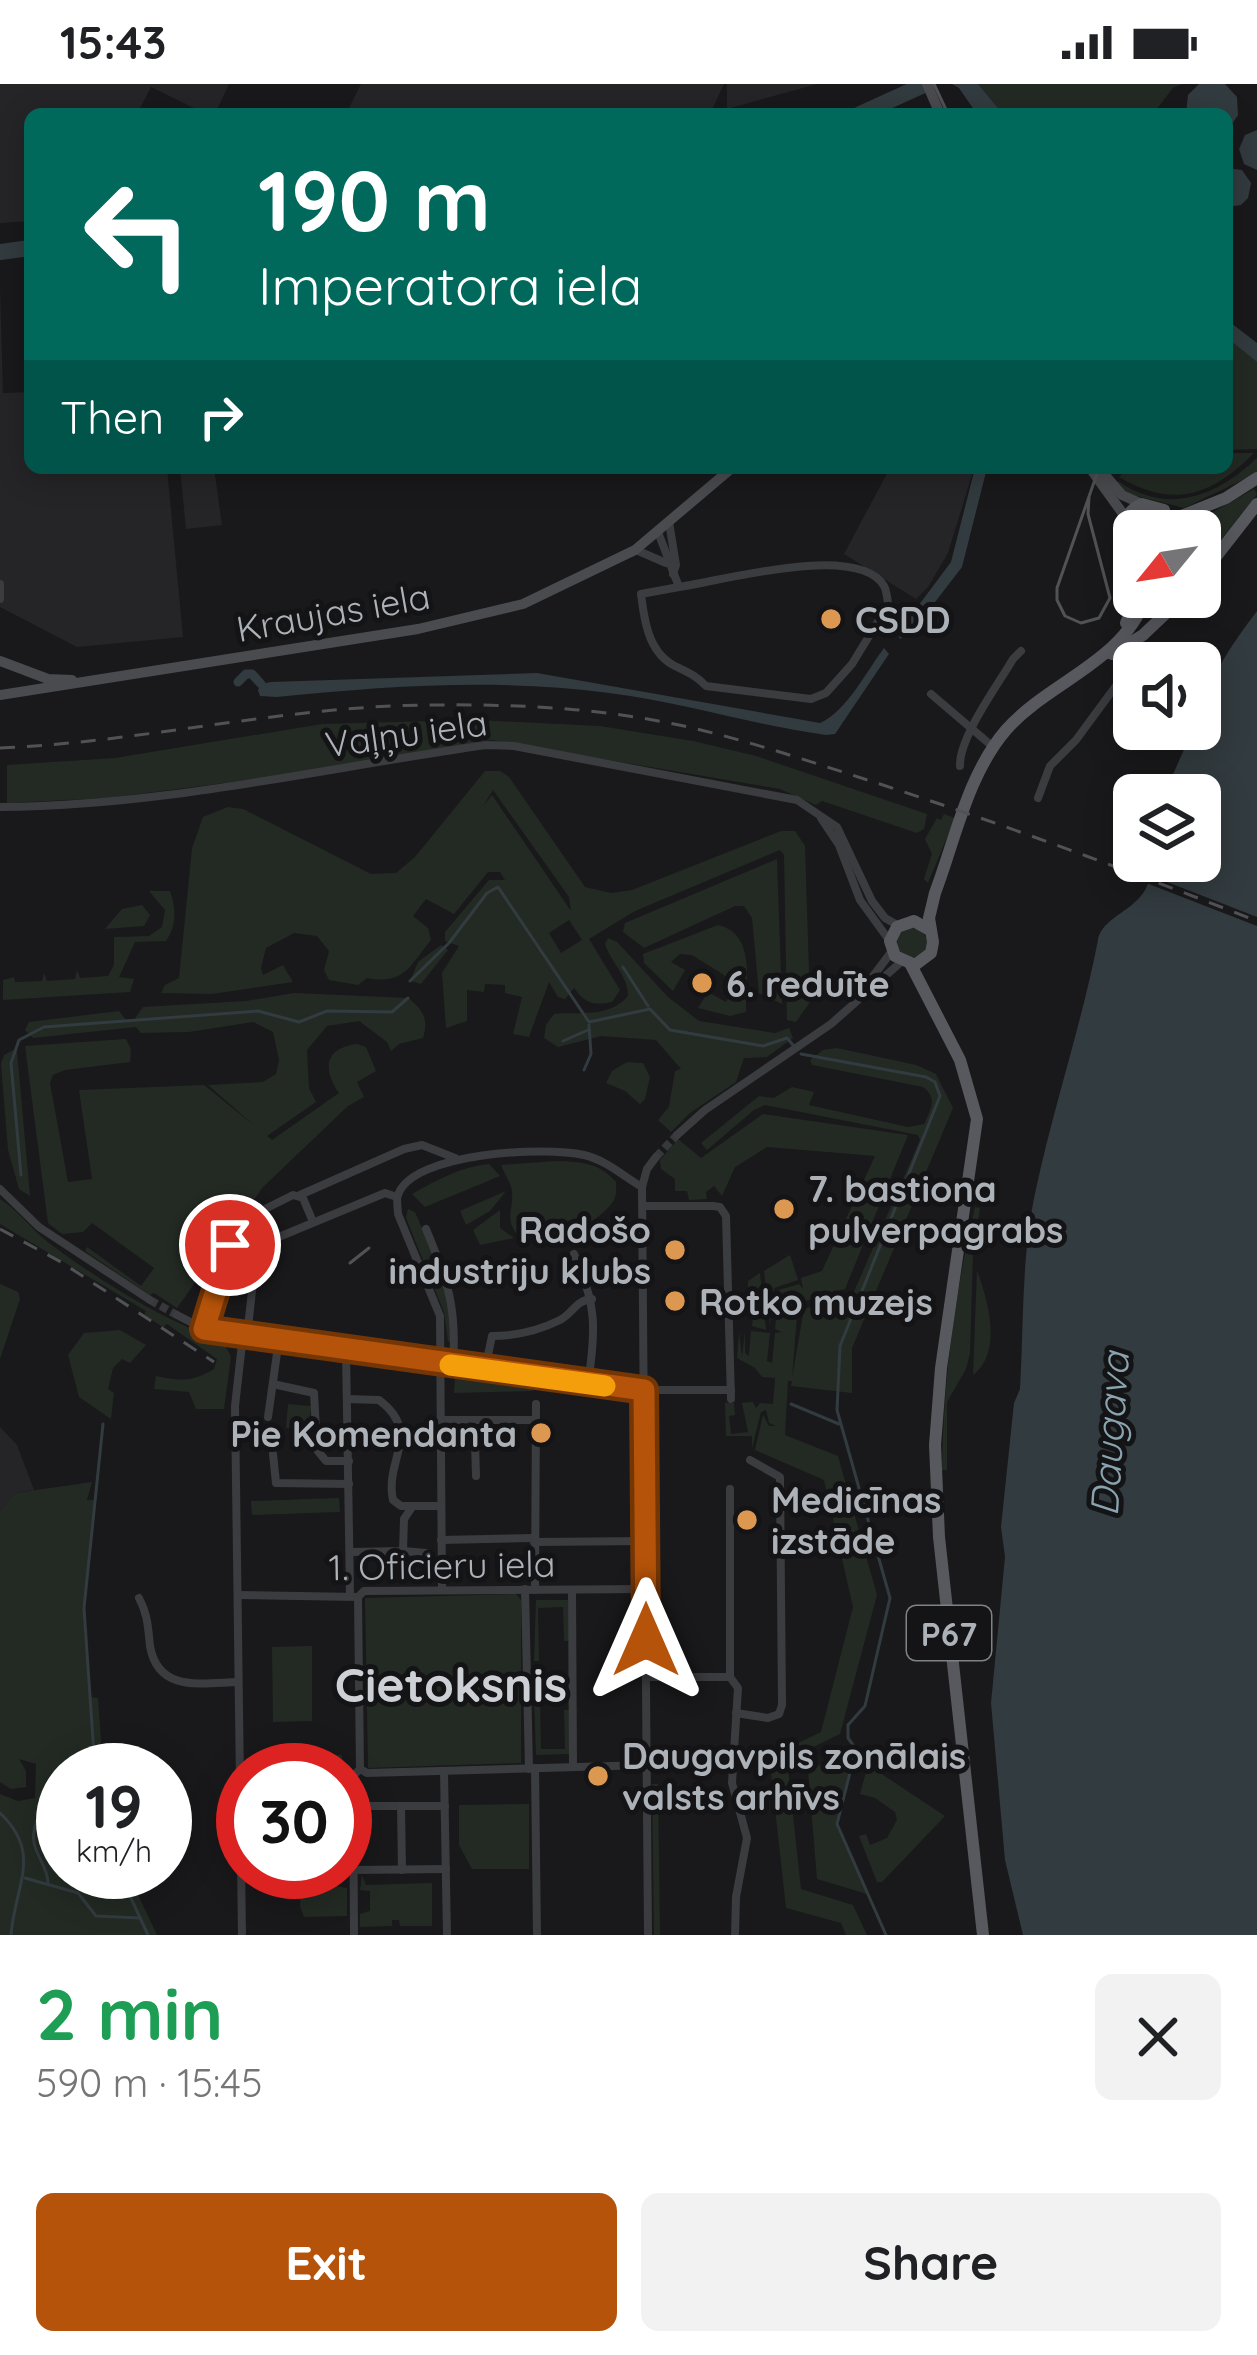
<!DOCTYPE html>
<meta charset="utf-8">
<style>
:root{--surface:#fff;--page:#f2f2f2;--text:#202124;--muted:#757577;--accent:#b45309}
body{margin:0;font-family:Quicksand,sans-serif;background:var(--page);color:var(--text);height:100vh;display:flex;flex-direction:column;font-size:45px;white-space:nowrap}
*{box-sizing:border-box;margin:0}
p{font-size:39px;color:var(--muted)}
.icon{flex:none;width:66px;height:66px;fill:none;stroke:currentColor;stroke-width:2;stroke-linecap:round;stroke-linejoin:round}
.map{position:relative;height:1851px;overflow:hidden}
.details{display:flex;flex-direction:column;background:var(--surface);flex:1}
.details>*{flex:none}
.guide{position:absolute;left:24px;top:24px;width:1209px;height:366px;border-radius:18px;box-shadow:0 6px 30px #0003;background:#00695c;color:#fff;overflow:hidden}
.needle{width:78px;rotate:240deg}
.controls{position:absolute;left:1113px;top:426px;display:grid;gap:24px}
.controls a{display:grid;place-items:center;width:108px;height:108px;border-radius:18px;background:var(--surface);box-shadow:0 6px 30px #0003;font-size:60px}
.speed{position:absolute;left:36px;top:1659px;display:flex;gap:24px;font-size:60px;font-weight:700;text-align:center}
.speed>*{display:grid;place-content:center;width:156px;height:156px;border-radius:50%;background:var(--surface);box-shadow:0 6px 30px #0003;line-height:1}
.speed small{font-size:30px;font-weight:400}
.speed .limit{border:18px solid #d22;background:#fff;color:#111}
.pin{position:absolute;display:grid;place-items:center;width:102px;height:102px;color:#fff;margin:-51px;border:6px solid #fff;border-radius:50%;box-shadow:0 3px 12px #0007}
.me{position:absolute;width:132px;margin:-66px;rotate:0deg;stroke-linejoin:round;filter:drop-shadow(0 0 9px #0008)}
.turn{display:flex;align-items:center;gap:42px;height:252px;padding:0 36px;font-size:54px}
.turn .icon{width:156px;height:156px;stroke-width:2.5}
.turn b{display:block;font-size:84px;line-height:102px}
.then{display:flex;align-items:center;height:114px;padding:0 36px;background:#0003;gap:24px;font-size:45px}
.round{display:grid;place-items:center;flex:none;width:126px;height:126px;border-radius:18px;background:var(--page)}
.head{display:flex;align-items:center;justify-content:space-between;height:204px;padding:0 36px}
h1{font-size:72px;font-weight:700;line-height:90px;color:#1e9e55}
.primary-button{display:flex;gap:24px;margin-top:auto;padding:24px 36px}
.primary-button a{flex:1;height:138px;border-radius:18px;background:var(--accent);color:#fff;font-size:48px;font-weight:700;line-height:138px;text-align:center}
.primary-button a+a{background:var(--page);color:var(--text)}
.status{display:flex;justify-content:space-between;align-items:center;height:84px;padding:0 60px;background:var(--surface);direction:ltr}
.status svg{height:33px;fill:currentColor}
.map>svg:first-child{display:block}
</style>
<div class="status"><b>15:43</b><svg viewBox="0 0 49 12"><path d="M0 12V9h3v3zM5 12V6h3v6zM10 12V3h3v9zM15 12V0h3v12zM26 1h20v11H26zM47 4h2v5h-2z"/></svg></div>
<div class="map">
<svg width="1257" height="1851" viewBox="0 0 1257 1851">
<rect width="100%" height="100%" fill="#19191b"/>
<g fill="#252527">
<path d="M0,0H229L215,30H206L151,3L137,30H30V137L0,139Z"/>
<path d="M361,0H724L710,30H346Z"/>
<path d="M727,0H817L727,25Z"/>
<path d="M0,201L3,309L30,308V384H167L183,553L77,563L0,523Z"/>
<path d="M180,384H214L222,441L186,445Z"/>
<path d="M890,384H974L948,469L928,503L916,515L844,470Z"/>
<path d="M0,1343L17,1361L34,1406L15,1409L0,1427Z"/>
</g>
<g fill="#232a23" fill-rule="evenodd">
<path d="M978,0H1182L1173,4L1153,30H1003Z"/>
<path d="M1227,254L1257,278V365L1227,366Z"/>
<path d="M1227,369H1254C1211,412 1174,425 1119,393L1128,384H1227Z"/>
<path d="M1257,374V389L1184,424L1129,410L1115,400L1118,397C1168,432 1217,412 1257,374Z"/>
<path d="M1254,405L1257,410L1200,482V447H1179Z"/>
<path d="M474,636L600,642L693,657L756,672L927,730L924,745L917,749L822,717L816,721L780,705L491,656L272,693L107,714L7,719V681L115,674L322,640Z"/>
<path d="M485,687H500L509,693L585,803L611,809L632,806L781,747H795L805,762L810,918L796,938L787,936L784,771L780,766L635,827L589,855L620,906L612,918C593,922 585,919 574,904L565,915L558,913L549,898L529,953L513,950L522,913L505,909V901L485,900L484,908L467,906V937L446,944L442,889L459,862L445,857V848L489,796H505L500,788H488L454,830L426,815L413,832L428,844L431,856C409,883 404,901 367,894L358,901L329,896L324,886L329,867L317,852L294,849L266,864L261,884L263,891L283,881L293,898L212,910L161,909L165,901L179,894L192,764L203,733L228,723L243,725L371,790L396,789L415,773ZM493,706L569,813L571,827L492,711L483,722ZM569,836L582,856L561,869L549,849Z"/>
<path d="M944,730L955,734L928,799L924,795L932,770L925,755L937,734L941,736Z"/>
<path d="M777,775L782,920L759,909L752,834L744,822H735L644,864L623,848L625,839Z"/>
<path d="M149,807H170C176,825 177,841 166,857L135,858L119,893L134,895L130,908L3,916V896L14,893L15,898L42,897L44,889L47,897L75,895L77,886L80,894L108,892L114,881V853L149,852L162,843L165,826Z"/>
<path d="M142,821L150,831L144,842L105,845L122,825Z"/>
<path d="M718,841C756,850 746,897 746,928L730,932L698,924L708,908L726,918L730,910L724,891L692,871L680,870L671,878L685,886L673,907L644,879L643,870Z"/>
<circle cx="912" cy="859" r="15"/>
<path d="M608,854L617,858L668,913L699,937L775,949L789,944L793,954L767,973L744,974L736,998L690,1029L671,1048L658,1036L669,1023L675,987L681,985L656,956L601,952L558,963L544,954L546,941L554,930C579,927 608,935 628,912C628,891 611,879 605,860Z"/>
<path d="M441,861L448,866L421,900L410,897L418,878Z"/>
<path d="M294,909L408,914C423,925 429,936 423,954L399,960L391,967L387,958L359,937L327,942L307,966L309,1004L316,1018L267,1052L272,1056L339,1009C322,984 325,964 357,960L366,963L376,987L357,998L364,1013L348,1022L263,1103L177,1224L154,1209L150,1211L85,1167L87,1163L141,1202L154,1184L92,1139L83,1148L62,1150L48,1139L25,962L126,955L131,965L130,978L65,986L53,991L50,999L68,1098L92,1095L79,1006L204,1001L256,1043L208,1001L263,998L276,990L279,976L273,948L253,938L189,948L141,949L136,943L33,954L25,946L29,938L119,927L126,936H134L143,923L246,917Z"/>
<path d="M837,964L916,981L936,990L953,1024L852,1264V1309L791,1302L792,1297H788L785,1351L838,1372L877,1511L840,1650L787,1676L801,1805L853,1821L867,1851H846L841,1839L786,1824L770,1679L773,1671L821,1648L853,1523L824,1396L755,1366L763,1331L769,1342H776L769,1339L766,1326L761,1328L752,1364V1352H726L725,1319H734L735,1331L729,1332L731,1350L748,1348L742,1319L753,1318L756,1324L760,1319L773,1320L775,1294L762,1293L755,1284L737,1274L739,1248L742,1273L745,1247V1269L749,1272L751,1247L770,1249L767,1277L772,1279L775,1249L782,1248L775,1245L779,1206L799,1200L803,1205L801,1194L822,1187L875,1072L767,1063L735,1083L722,1112L714,1102L706,1108L707,1115L689,1116L687,1107H675V1095L661,1085L660,1076L678,1055L701,1074L763,1030L908,1051L845,1205L798,1219L792,1294L804,1225L853,1210L920,1056L918,1051L765,1021L754,1026L707,1066L701,1059L759,1012L774,1014L792,1003L814,1008L809,1021L908,1043L924,1040C931,1025 938,1014 923,1003L812,981L810,976L823,966Z"/>
<path d="M13,966L17,967L30,1112L19,1105L8,1066L1,980L4,971Z"/>
<path d="M627,978L643,979L650,993L645,1015L640,1020L625,1007L606,999L612,987Z"/>
<path d="M556,1077C580,1078 599,1078 616,1098C616,1105 617,1109 614,1116C603,1137 537,1173 518,1151C504,1136 514,1124 512,1107C511,1099 504,1089 501,1081Z"/>
<path d="M489,1080L500,1092L425,1123L412,1110C437,1096 460,1083 489,1080Z"/>
<path d="M506,1107L490,1127L466,1141L460,1127Z"/>
<path d="M0,1115C18,1126 32,1146 49,1159C93,1192 172,1243 222,1255L231,1273L224,1325H196L189,1308L154,1305L156,1292C179,1297 193,1298 214,1285L217,1275L167,1240L163,1243L144,1231L146,1227L0,1140Z"/>
<path d="M975,1123L980,1124L973,1169L970,1269L966,1285L947,1318V1386H942C943,1298 955,1209 975,1123Z"/>
<path d="M408,1125L415,1128L446,1200L453,1255L448,1258L444,1228L406,1134Z"/>
<path d="M500,1126V1144L514,1154L480,1161L473,1146Z"/>
<path d="M790,1171L798,1196L774,1204L770,1241L764,1187Z"/>
<path d="M977,1186C988,1218 1003,1267 973,1291Z"/>
<path d="M760,1189L766,1246L752,1242L755,1211L748,1207V1197Z"/>
<path d="M0,1200L18,1208L20,1215L0,1275Z"/>
<path d="M120,1246L146,1261L130,1279L122,1275L113,1284L108,1305L114,1309L111,1335L79,1313L68,1271L84,1249Z"/>
<path d="M455,1294L531,1304L533,1307L454,1309Z"/>
<path d="M288,1320L311,1322L309,1345L286,1344Z"/>
<path d="M639,1323L640,1447L635,1453L633,1327Z"/>
<path d="M92,1398L87,1416H96L84,1524L89,1613L98,1614L103,1686H63V1788H118L122,1795L130,1794L157,1851H0V1710L18,1717L35,1714L36,1680L19,1675L26,1687V1703L11,1705L0,1698V1427L15,1409Z"/>
<path d="M339,1414L340,1428L252,1431L251,1417Z"/>
<path d="M516,1510L521,1516V1679L368,1684L365,1514Z"/>
<path d="M536,1516H568L569,1557H564L563,1523L538,1524L539,1577H534Z"/>
<path d="M312,1562V1637L273,1638L272,1563Z"/>
<path d="M534,1613H540L541,1665H565L564,1626H570V1670L536,1671Z"/>
<path d="M856,1665L837,1740L867,1810L817,1795L808,1686Z"/>
<path d="M342,1671V1686H276L275,1672Z"/>
<path d="M868,1681L945,1732L882,1798H877L859,1752L866,1750L870,1761L887,1754L897,1736L895,1728L875,1714L860,1710Z"/>
<path d="M652,1700H658L660,1851H654Z"/>
<path d="M529,1720V1785H472L459,1761V1721Z"/>
<path d="M362,1791L366,1801L432,1799V1842H400L399,1836H392V1842L360,1843V1830L370,1827V1807L360,1806Z"/>
<path d="M323,1800L347,1804V1832L304,1833L300,1822L301,1804Z"/>
</g>
<g fill="#323b3f">
<path d="M952,0H978L1003,30H977L959,4Z"/>
<path d="M1199,0H1225L1237,13L1238,31L1228,46L1227,30H1186L1188,11Z"/>
<path d="M1257,46V86L1244,80L1239,65L1245,51Z"/>
<path d="M1227,84L1242,86L1251,99L1248,114L1241,121L1227,123Z"/>
<path d="M1227,236L1257,259V278L1227,254Z"/>
<path d="M975,384H987L962,483L912,548L900,555L898,549L951,478Z"/>
<path d="M1257,527V1851H1023L1005,1776L991,1619L1005,1473L1001,1443L1014,1319L1020,1305C1024,1237 1021,1172 1036,1105C1054,1021 1082,939 1098,856C1104,826 1156,826 1150,777H1200V711H1164L1193,645H1200C1200,604 1233,559 1257,527Z"/>
<path d="M884,564L889,570L835,650L826,651C753,641 682,618 609,609C499,594 387,602 277,613L260,612L258,606L261,600L271,598L537,589L820,639C847,627 866,588 884,564Z"/>
</g>
<path fill="#19191b" d="M1144,789L1257,833V842L1141,797Z"/>
<g fill="none" stroke-linecap="round" stroke-linejoin="round">
<g stroke="#323b3f" stroke-width="3">
<path d="M623,883L648,922"/>
<path d="M410,897L449,859L487,809L498,803L589,938L650,925L670,946L763,962L787,954L793,961"/>
<path d="M563,957L588,946"/>
<path d="M801,970L926,993L935,998L940,1012L840,1262L837,1326L890,1514L865,1622L848,1641V1654L856,1665L837,1740L886,1851"/>
<path d="M584,986L591,970L589,941"/>
<path d="M21,1091L11,979L19,956L44,943L258,927L299,938L327,927L392,928L408,914"/>
<path d="M791,1320L839,1340"/>
<path d="M95,1686L84,1524L103,1340"/>
<path d="M0,1729C43,1770 15,1800 11,1851"/>
<path d="M25,1794L78,1809L96,1832L140,1834"/>
<path d="M122,1795L148,1851"/>
<path d="M48,1798C47,1783 37,1773 34,1759C30,1739 47,1717 63,1707"/>
</g>
<path stroke="#323b3f" stroke-width="9" d="M238,598L246,590H252L261,600"/>
<g stroke="#323b3f" stroke-width="16">
<path d="M860,30L926,0"/>
<path d="M0,168L30,164"/>
</g>
<g stroke="#37383b" stroke-width="8" stroke-dasharray="8 4" stroke-linecap="butt">
<path d="M656,1073L677,1051"/>
<path d="M150,1216L177,1231"/>
</g>
<g stroke="#3a3c3f" stroke-width="8">
<path d="M669,438L676,481L673,490"/>
<path d="M658,448L679,503C721,497 858,458 884,502C886,505 888,517 888,521L852,580L826,609L811,615L706,602C694,590 687,588 673,581C648,567 644,535 641,510L679,503"/>
<path d="M636,466L666,479"/>
<path d="M0,500V515"/>
<path d="M931,610L992,662"/>
<path d="M960,682C959,653 998,601 1013,575L1021,567"/>
<path d="M1038,714L1050,682L1076,656L1135,576L1127,561"/>
<path d="M0,723C164,722 324,684 486,661L514,662L797,716L837,743L872,817L885,834L899,842"/>
<path d="M821,734L839,761L860,816L889,856"/>
<path d="M856,915L892,867"/>
<path d="M677,1051L705,1026L831,940L901,878"/>
<path d="M0,1105L39,1143L150,1216"/>
<path d="M300,1111L404,1065L422,1061L455,1074"/>
<path d="M643,1122H713L720,1123L726,1132L731,1315"/>
<path d="M250,1135L266,1156"/>
<path d="M426,1145C448,1198 457,1223 453,1281"/>
<path d="M574,1170C597,1221 596,1245 588,1300"/>
<path d="M177,1231L204,1245L243,1251L588,1300L644,1306H731"/>
<path d="M204,1245L229,1161L257,1129L293,1111L303,1114L313,1138"/>
<path d="M247,1252L257,1162L385,1109L397,1113"/>
<path d="M346,1266L350,1510"/>
<path d="M485,1285L492,1252C515,1252 540,1246 560,1236C574,1228 576,1216 592,1215"/>
<path d="M273,1300L314,1309L317,1366L326,1377H349"/>
<path d="M347,1315L379,1316C423,1349 384,1376 393,1416L401,1422H441"/>
<path d="M268,1333L279,1255"/>
<path d="M440,1336H533"/>
<path d="M440,1356L475,1359L476,1392"/>
<path d="M475,1359L489,1360"/>
<path d="M273,1370L276,1399L349,1400"/>
<path d="M730,1405V1593L738,1604L732,1699L747,1754L736,1813L735,1851"/>
<path d="M441,1456L534,1454"/>
<path d="M534,1458L646,1457"/>
<path d="M403,1467L426,1469"/>
<path d="M350,1468L403,1467L404,1435L412,1423"/>
<path d="M525,1505L529,1685"/>
<path d="M442,1506L440,1232L398,1130C398,1126 396,1115 398,1111C412,1068 547,1062 584,1071C606,1076 623,1092 642,1103"/>
<path d="M535,1506L536,1320"/>
<path d="M572,1506L573,1682"/>
<path d="M238,1511L358,1513L364,1507L646,1505"/>
<path d="M139,1514C148,1531 148,1544 150,1562C158,1609 202,1599 238,1598"/>
<path d="M646,1593H730"/>
<path d="M736,1629L768,1634L779,1630L782,1621L780,1393L750,1376"/>
<path d="M535,1684L537,1851"/>
<path d="M360,1685L367,1689L647,1681"/>
<path d="M444,1687L447,1851"/>
<path d="M352,1722H445"/>
<path d="M401,1722L402,1786"/>
<path d="M353,1786L446,1785"/>
<path d="M242,1851L235,1322L243,1251"/>
<path d="M354,1851L353,1692L360,1685L358,1513"/>
<path d="M648,1851L642,1103L647,1085L656,1073"/>
</g>
<g stroke="#494b4f" stroke-width="10">
<path d="M927,0L940,30"/>
<path d="M1090,384L1126,434"/>
<path d="M1099,384L1122,411L1142,420"/>
<path d="M0,577L48,595L72,596"/>
<path d="M0,611L418,545L523,520L635,466L732,384"/>
</g>
<g stroke="#57595e" stroke-width="12">
<path d="M1169,437L1226,414L1257,394"/>
<path d="M1134,460C1120,445 1124,428 1142,420L1164,426L1169,447"/>
<path d="M1200,493L1257,420"/>
<path d="M1126,539L1137,513"/>
<path d="M1112,570L1143,551L1183,513"/>
<path d="M928,845L914,837L897,843L890,857L895,872L915,881L931,869L933,858L929,834L935,809C955,756 968,690 1006,646C1049,597 1123,579 1146,513"/>
<path d="M911,881L960,976L977,1035L941,1284L935,1361L939,1453L983,1851"/>
</g>
<g stroke="#505256" stroke-width="3">
<path d="M934,0L948,30"/>
<path d="M1089,413L1088,430L1110,514L1099,534L1081,539L1065,532L1057,516V504L1099,384"/>
<path d="M350,1179L369,1164"/>
</g>
<g stroke="#505256" stroke-width="3" stroke-dasharray="15 12" stroke-linecap="butt">
<path d="M0,664C146,658 288,621 435,621C516,620 599,624 679,641C748,656 814,679 880,700C1008,742 1132,788 1257,837"/>
<path d="M0,1145L61,1178L214,1278"/>
</g>
</g>
<g fill="none" stroke-linecap="round" stroke-linejoin="round">
<defs>
<path id="route" d="M230,1161L204,1245L644,1306L646,1556"/>
</defs>
<use href="#route" stroke="#753606" stroke-width="30"/>
<use href="#route" stroke="#b45309" stroke-width="21"/>
<path stroke="#f59e0b" stroke-width="21" d="M450,1281L605,1302"/>
</g>
<g fill="#dc9750" stroke="#141416" stroke-width="4.5">
<circle cx="831" cy="535" r="12"/>
<circle cx="702" cy="899" r="12"/>
<circle cx="784" cy="1125" r="12"/>
<circle cx="675" cy="1166" r="12"/>
<circle cx="675" cy="1217" r="12"/>
<circle cx="541" cy="1349" r="12"/>
<circle cx="747" cy="1436" r="12"/>
<circle cx="598" cy="1692" r="12"/>
</g>
<g text-anchor="middle" dominant-baseline="central" stroke-width="10" stroke-linejoin="round" paint-order="stroke">
<rect fill="#141416" stroke="#7f8388" stroke-width="3" x="907" y="1522" width="84" height="54" rx="9"/>
<g font-size="33" font-weight="bold" fill="#adb2b9">
<text x="949" y="1549">P67</text>
</g>
<g font-size="36" fill="#adb2b9" stroke="#141416">
<text transform="translate(333 528) rotate(-10)">Kraujas iela</text>
<text transform="translate(406 649) rotate(-8)">Vaļņu iela</text>
<text transform="translate(442 1481) rotate(-1)">1. Oficieru iela</text>
</g>
<g font-size="36" font-weight="bold" fill="#adb2b9" stroke="#141416" text-anchor="start">
<text x="855" y="535">CSDD</text>
<text x="726" y="899">6. reduīte</text>
<text x="808" y="1104">7. bastiona<tspan x="808" dy="41">pulverpagrabs</tspan></text>
<text x="651" y="1145" text-anchor="end">Radošo<tspan x="651" dy="41">industriju klubs</tspan></text>
<text x="699" y="1217">Rotko muzejs</text>
<text x="517" y="1349" text-anchor="end">Pie Komendanta</text>
<text x="771" y="1415">Medicīnas<tspan x="771" dy="41">izstāde</tspan></text>
<text x="622" y="1671">Daugavpils zonālais<tspan x="622" dy="41">valsts arhīvs</tspan></text>
</g>
<g font-size="39" font-style="italic" fill="#89a3af" stroke="#141416">
<text transform="translate(1109 1350) rotate(-86)">Daugava</text>
</g>
<g font-size="48" font-weight="bold" fill="#cdd1d5" stroke="#141416">
<text x="451" y="1600">Cietoksnis</text>
</g>
</g>
</svg>
<div class="controls">
<a><svg class="needle" viewBox="-14 -14 28 28"><path d="M0-13l5 13h-10z" fill="#e53935"/><path d="M0 13l5-13h-10z" fill="#757577"/></svg></a>
<a><svg class="icon" aria-label="sound" viewBox="0 0 24 24"><path d="M4 9h4l5-4v14l-5-4H4zM17 9q2 3 0 6"/></svg></a>
<a><svg class="icon" aria-label="layers" viewBox="0 0 24 24"><path d="M12 4l9 5-9 5-9-5zM3 14l9 5 9-5"/></svg></a>
</div>
<div class="speed"><div>19<small>km/h</small></div><div class="limit">30</div></div>
<div class="pin" style="left:230px;top:1161px;background:#d93025"><svg class="icon" aria-label="arrive" viewBox="0 0 24 24"><path d="M6 21V4h12l-3 4 3 4H6"/></svg></div>
<svg class="me" style="left:646px;top:1556px" viewBox="-20 -20 40 40"><path d="M0-17L14 15 0 8-14 15z" fill="#b45309" stroke="#fff" stroke-width="4"/></svg>
<div class="guide">
<div class="turn"><svg class="icon" aria-label="left" viewBox="0 0 24 24"><path d="M17 20v-9H6M10 6l-5 5 5 5"/></svg><div><b>190 m</b>Imperatora iela</div></div>
<div class="then">Then<svg class="icon" aria-label="right" viewBox="0 0 24 24"><path d="M7 20v-9h11M14 6l5 5-5 5"/></svg></div>
</div>
</div>
<section class="details">
<div class="head"><div><h1>2 min</h1><p>590 m · 15:45</p></div><a class="round"><svg class="icon" aria-label="close" viewBox="0 0 24 24"><path d="M6 6l12 12M18 6L6 18"/></svg></a></div>
<div class="primary-button"><a>Exit</a><a>Share</a></div>
</section>
